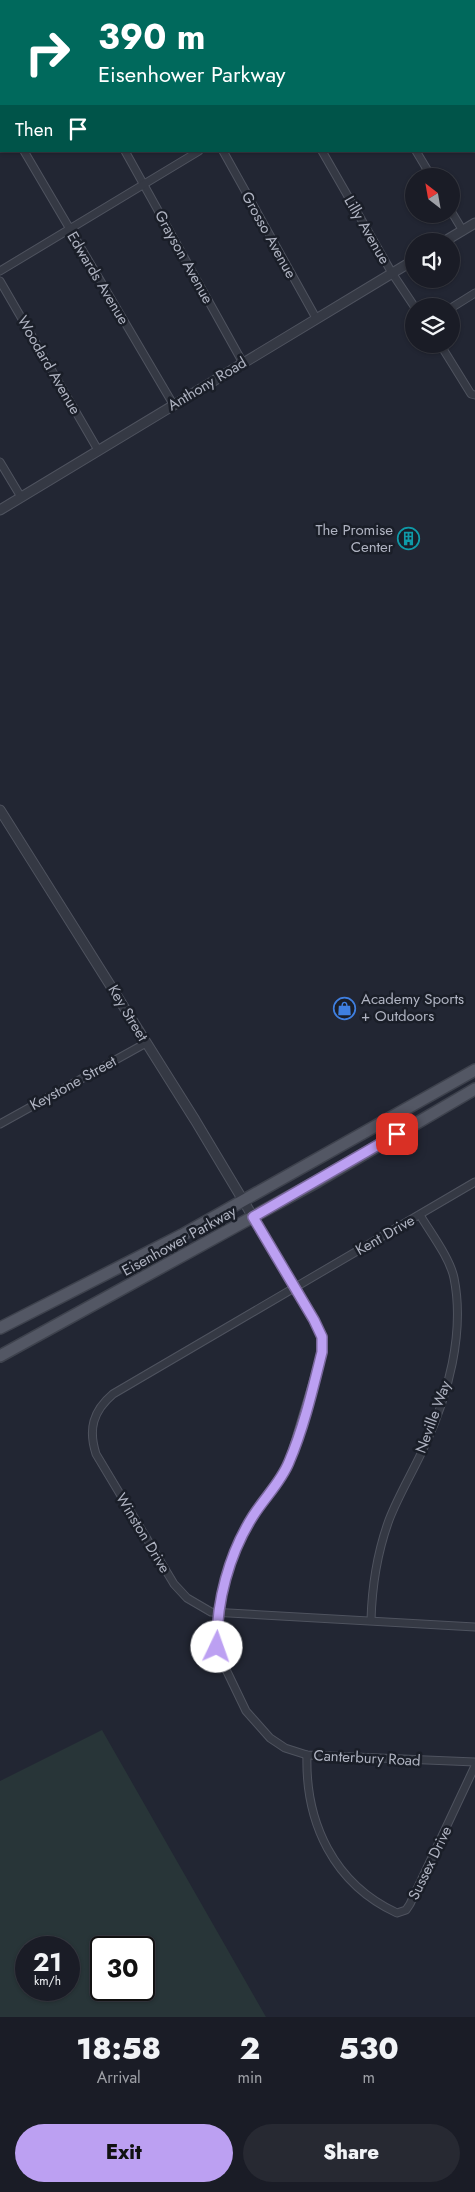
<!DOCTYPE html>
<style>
:root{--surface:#1a1c26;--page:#272932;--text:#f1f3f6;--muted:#9fa1a7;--line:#383a43;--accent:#bca0f2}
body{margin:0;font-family:Jost,sans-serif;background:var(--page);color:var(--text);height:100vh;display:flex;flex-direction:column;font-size:19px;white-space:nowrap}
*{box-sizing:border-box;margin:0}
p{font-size:16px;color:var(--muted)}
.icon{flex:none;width:28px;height:28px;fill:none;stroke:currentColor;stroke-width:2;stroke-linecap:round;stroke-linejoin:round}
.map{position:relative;height:2017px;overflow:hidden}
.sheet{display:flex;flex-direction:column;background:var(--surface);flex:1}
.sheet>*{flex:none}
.top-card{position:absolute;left:0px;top:0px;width:475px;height:152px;box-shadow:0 1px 4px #0004,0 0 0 1px var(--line);background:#00695c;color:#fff;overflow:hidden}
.needle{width:32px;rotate:329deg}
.fabs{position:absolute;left:405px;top:168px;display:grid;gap:10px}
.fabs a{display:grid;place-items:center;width:55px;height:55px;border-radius:50%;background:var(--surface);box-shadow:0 1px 4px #0004,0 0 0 1px var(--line);font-size:25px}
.speed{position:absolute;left:15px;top:1936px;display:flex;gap:10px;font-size:25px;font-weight:700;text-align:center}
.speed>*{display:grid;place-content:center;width:65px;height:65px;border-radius:50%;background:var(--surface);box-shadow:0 1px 4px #0004,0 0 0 1px var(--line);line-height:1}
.speed small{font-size:12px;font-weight:400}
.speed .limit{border:2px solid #111;border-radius:8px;background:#fff;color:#111}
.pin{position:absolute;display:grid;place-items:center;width:42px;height:42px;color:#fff;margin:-21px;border-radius:10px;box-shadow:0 2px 8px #0006}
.me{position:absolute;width:55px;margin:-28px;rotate:3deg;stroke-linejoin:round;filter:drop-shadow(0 0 4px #0008)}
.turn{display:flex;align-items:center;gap:18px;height:105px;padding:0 15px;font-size:22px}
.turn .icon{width:65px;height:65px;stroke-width:2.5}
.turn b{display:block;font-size:35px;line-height:42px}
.then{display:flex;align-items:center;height:48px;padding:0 15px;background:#0003;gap:10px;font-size:19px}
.eta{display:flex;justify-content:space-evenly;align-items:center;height:85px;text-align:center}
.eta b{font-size:30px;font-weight:800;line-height:35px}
.cta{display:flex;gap:10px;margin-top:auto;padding:10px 15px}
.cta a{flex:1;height:58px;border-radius:30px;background:var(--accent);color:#111;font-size:20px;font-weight:800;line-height:58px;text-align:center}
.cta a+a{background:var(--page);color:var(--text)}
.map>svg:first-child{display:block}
</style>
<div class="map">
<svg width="475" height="2017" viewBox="0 0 475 2017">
<rect width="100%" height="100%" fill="#222633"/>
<path fill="#283538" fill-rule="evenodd" d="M102,1730L266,2017H0V1781ZM26,1948H69V1990H26ZM101,1948H144V1990H101Z"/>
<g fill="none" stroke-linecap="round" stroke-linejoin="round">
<defs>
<g id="minor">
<path d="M37,0L38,1"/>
<path d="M134,0L135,1"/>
<path d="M236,0V1"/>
<path d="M425,0L426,1"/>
<path d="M111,1L114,0"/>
<path d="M474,62L475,61"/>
<path d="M0,66H1"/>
<path d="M474,85L475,87"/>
<path d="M0,111L1,113"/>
<path d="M24,151L173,404"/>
<path d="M125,151L243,363"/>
<path d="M223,151L316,318"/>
<path d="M322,151L392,273L414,306"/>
<path d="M416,151L431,176"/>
<path d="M451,211L463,231"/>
<path d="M0,271L199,151"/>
<path d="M0,281L98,450"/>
<path d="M451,308L475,293"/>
<path d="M440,344L471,394L475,395"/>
<path d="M0,462L21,497"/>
<path d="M0,1124L146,1043"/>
<path d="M475,1182L113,1394C93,1411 88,1429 96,1454L174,1584L187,1598L211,1612L475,1627"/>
<path d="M253,1217L314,1320L322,1337V1352L289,1462L280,1479L252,1517L233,1556L223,1592L217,1630L220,1657L246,1711L270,1738L285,1748L307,1755L475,1762"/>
<path d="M371,1620C372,1585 377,1553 389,1520C399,1494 414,1470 425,1445C448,1396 465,1332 454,1278C450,1258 430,1232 420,1215"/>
<path d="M307,1755C305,1823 334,1884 397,1913L406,1910L410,1904L475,1766"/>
</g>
<g id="tertiary">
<path d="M445,241L475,223"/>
<path d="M0,510L414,260"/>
<path d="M0,810L195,1120L253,1217"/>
</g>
<g id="primary">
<path d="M0,1328L182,1235L475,1070"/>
<path d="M0,1356L318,1181L475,1089"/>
</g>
</defs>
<use href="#minor" stroke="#4f535f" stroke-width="9"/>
<use href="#tertiary" stroke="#4f535f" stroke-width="11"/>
<use href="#primary" stroke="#3e424d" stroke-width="14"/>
<use href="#minor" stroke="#353944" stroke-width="7"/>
<use href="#tertiary" stroke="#353944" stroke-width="9"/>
<use href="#primary" stroke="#535764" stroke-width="11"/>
</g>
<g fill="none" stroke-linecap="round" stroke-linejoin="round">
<defs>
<path id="route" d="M217,1647C216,1602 229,1554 253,1516C265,1497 281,1482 289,1462C304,1427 313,1388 322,1352V1337L314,1320L253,1217L397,1134"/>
</defs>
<use href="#route" stroke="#7a689d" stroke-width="12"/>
<use href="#route" stroke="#bca0f2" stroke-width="9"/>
</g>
<defs>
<symbol id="building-ring" viewBox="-11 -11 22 22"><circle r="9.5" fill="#1a1e28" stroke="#0f9aa8" stroke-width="1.5"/><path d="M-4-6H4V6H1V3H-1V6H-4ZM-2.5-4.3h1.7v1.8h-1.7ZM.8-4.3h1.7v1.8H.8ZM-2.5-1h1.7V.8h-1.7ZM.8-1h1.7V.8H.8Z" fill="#0f9aa8"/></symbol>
<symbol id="shop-ring" viewBox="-11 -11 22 22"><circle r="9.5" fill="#1a1e28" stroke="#3f7fe0" stroke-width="1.5"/><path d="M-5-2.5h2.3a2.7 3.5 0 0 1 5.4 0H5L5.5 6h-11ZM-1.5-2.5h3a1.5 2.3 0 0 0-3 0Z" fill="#3f7fe0"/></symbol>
</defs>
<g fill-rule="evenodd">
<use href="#building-ring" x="396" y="526" width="25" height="25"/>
<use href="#shop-ring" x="332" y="996" width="25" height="25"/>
</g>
<g text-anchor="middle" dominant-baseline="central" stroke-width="5" stroke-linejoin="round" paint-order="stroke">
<g font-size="15" fill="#afb3c1" stroke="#1a1e28">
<text transform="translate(367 230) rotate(60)">Lilly Avenue</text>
<text transform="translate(269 235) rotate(61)">Grosso Avenue</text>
<text transform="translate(184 257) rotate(61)">Grayson Avenue</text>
<text transform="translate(98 278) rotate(59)">Edwards Avenue</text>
<text transform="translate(49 365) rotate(60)">Woodard Avenue</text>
<text transform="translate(207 384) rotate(-31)">Anthony Road</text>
<text transform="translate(128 1013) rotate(59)">Key Street</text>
<text transform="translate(73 1083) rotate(-29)">Keystone Street</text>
<text transform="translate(385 1235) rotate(-30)">Kent Drive</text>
<text transform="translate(179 1241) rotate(-29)">Eisenhower Parkway</text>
<text transform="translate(433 1417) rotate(-70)">Neville Way</text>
<text transform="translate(143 1533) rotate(59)">Winston Drive</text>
<text transform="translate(367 1758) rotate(3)">Canterbury Road</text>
<text transform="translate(430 1863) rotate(-64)">Sussex Drive</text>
</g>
<g font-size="15" fill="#afb3c1" stroke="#1a1e28" text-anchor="end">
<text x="393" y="530">The Promise<tspan x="393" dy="17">Center</tspan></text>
<text x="361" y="999" text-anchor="start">Academy Sports<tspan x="361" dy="17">+ Outdoors</tspan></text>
</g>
</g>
</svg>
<div class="fabs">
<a><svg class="needle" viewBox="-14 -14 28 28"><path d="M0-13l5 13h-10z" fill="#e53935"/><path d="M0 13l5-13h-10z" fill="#9fa1a7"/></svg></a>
<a><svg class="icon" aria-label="sound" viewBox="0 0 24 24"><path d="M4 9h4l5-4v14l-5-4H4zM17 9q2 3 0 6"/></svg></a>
<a><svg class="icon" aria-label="layers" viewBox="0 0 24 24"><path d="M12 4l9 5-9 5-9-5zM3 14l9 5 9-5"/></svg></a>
</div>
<div class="speed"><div>21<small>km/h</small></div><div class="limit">30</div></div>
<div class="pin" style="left:397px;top:1134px;background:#d93025"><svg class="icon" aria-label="arrive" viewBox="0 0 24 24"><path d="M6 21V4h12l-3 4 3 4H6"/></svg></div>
<svg class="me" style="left:217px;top:1647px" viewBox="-20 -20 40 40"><circle r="19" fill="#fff"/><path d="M0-13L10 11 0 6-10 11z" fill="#bca0f2"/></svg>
<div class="top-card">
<div class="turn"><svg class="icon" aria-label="right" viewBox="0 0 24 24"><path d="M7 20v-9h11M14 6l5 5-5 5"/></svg><div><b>390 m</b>Eisenhower Parkway</div></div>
<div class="then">Then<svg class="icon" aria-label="arrive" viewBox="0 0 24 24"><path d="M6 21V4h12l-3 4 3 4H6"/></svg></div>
</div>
</div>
<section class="sheet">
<div class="eta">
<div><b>18:58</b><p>Arrival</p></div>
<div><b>2</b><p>min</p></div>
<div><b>530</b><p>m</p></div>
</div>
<div class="cta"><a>Exit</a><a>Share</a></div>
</section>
